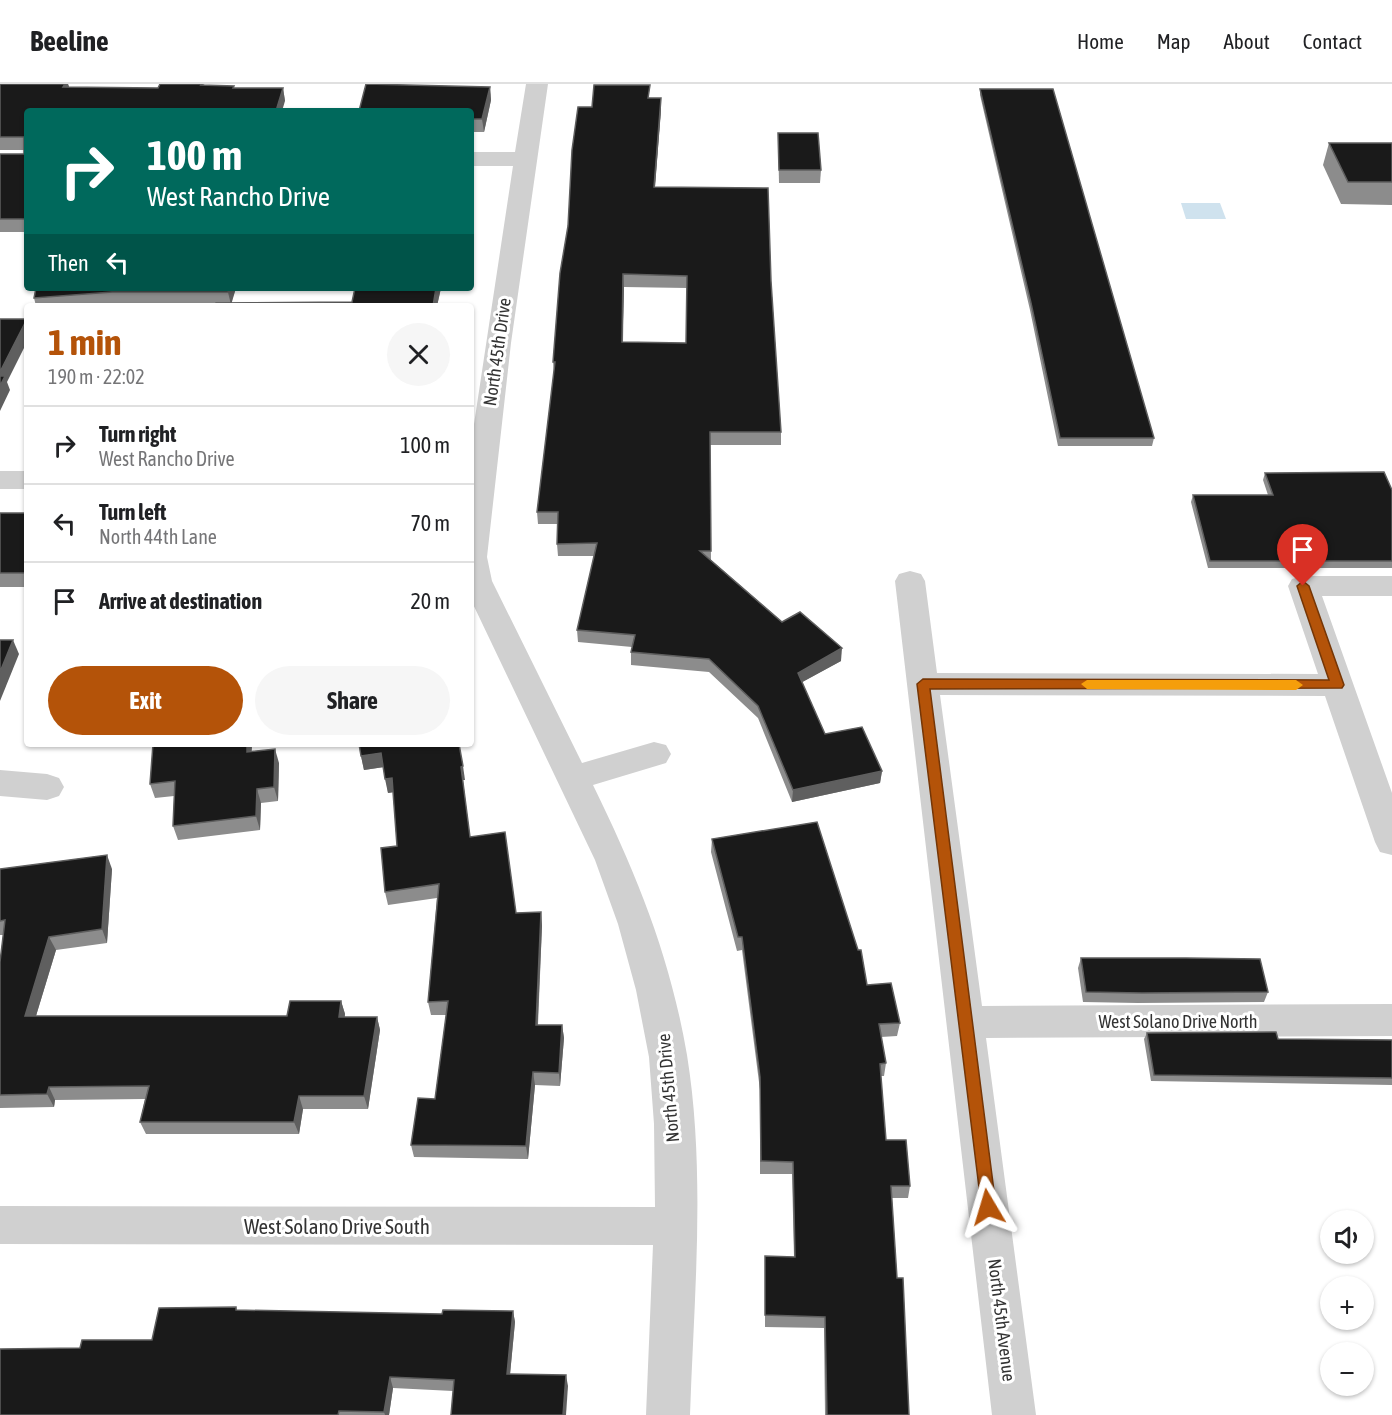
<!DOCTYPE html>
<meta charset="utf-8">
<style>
:root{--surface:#fff;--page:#f6f6f6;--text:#202124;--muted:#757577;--line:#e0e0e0;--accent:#b45309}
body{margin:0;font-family:"Asap Condensed",sans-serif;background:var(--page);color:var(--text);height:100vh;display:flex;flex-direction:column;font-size:22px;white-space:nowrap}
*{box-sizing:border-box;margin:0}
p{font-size:20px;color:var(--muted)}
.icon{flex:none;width:33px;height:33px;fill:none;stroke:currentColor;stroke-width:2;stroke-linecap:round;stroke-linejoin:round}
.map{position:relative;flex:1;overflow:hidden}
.sheet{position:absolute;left:24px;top:219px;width:450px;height:444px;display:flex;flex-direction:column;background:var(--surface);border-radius:6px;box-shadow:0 2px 4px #0004}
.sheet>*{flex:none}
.guide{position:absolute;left:24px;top:24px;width:450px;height:183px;border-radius:6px;box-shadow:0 2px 4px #0004;background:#00695c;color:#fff;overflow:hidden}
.fabs{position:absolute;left:1320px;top:1126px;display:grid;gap:12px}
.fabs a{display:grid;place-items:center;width:54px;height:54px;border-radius:50%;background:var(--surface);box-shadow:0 2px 4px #0004;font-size:30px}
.pin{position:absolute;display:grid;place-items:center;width:51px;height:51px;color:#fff;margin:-62px -26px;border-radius:50% 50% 50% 0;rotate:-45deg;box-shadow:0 0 6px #0007}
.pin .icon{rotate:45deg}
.me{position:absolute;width:66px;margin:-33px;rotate:353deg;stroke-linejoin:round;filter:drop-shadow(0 0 4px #0008)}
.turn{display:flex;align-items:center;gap:21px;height:126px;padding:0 24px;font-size:27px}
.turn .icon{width:78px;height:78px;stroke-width:2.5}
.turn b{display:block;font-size:42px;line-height:51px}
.then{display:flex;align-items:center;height:57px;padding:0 24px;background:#0003;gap:12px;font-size:22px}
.round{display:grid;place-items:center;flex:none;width:63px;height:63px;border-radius:32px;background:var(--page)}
.head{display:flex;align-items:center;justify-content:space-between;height:102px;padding:0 24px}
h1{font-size:36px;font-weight:700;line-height:45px;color:var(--accent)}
.cta{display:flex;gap:12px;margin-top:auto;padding:12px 24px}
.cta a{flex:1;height:69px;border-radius:36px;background:var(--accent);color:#fff;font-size:24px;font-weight:700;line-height:69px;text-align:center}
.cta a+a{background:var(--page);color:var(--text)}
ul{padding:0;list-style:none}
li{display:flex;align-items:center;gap:18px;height:78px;padding:0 24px;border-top:2px solid var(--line)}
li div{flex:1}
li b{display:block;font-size:22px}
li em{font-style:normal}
header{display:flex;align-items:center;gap:36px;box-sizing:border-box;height:84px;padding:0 30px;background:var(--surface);border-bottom:2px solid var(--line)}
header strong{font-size:28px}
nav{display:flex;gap:33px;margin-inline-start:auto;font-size:21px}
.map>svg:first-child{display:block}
</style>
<header>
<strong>Beeline</strong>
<nav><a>Home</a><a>Map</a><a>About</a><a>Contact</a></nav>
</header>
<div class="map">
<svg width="1392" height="1331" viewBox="0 0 1392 1331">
<rect width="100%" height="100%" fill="#fff"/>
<path fill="#cfe2ee" d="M1181,119H1220L1226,135H1186Z"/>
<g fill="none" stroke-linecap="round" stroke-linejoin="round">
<g fill="#d0d0d0" fill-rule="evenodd">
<path d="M526,0H548L511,259L487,473L492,497L582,679L654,658L666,661L671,670L666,679L593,701C637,791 670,872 687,971C706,1089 694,1212 690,1331H646L653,1161L0,1160V1122L655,1123L654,1040L649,973L636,906L618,840L595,776L471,516V360L513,82H471V68H515Z"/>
<rect x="0" y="387" width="27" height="18"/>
<path d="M910,487L921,490L925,497L937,589L1318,590L1288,502L1292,495L1303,492H1392V512H1322L1392,709V771L1380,768L1375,758L1325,612L940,611L982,922L1392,920V952L986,954L1036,1331H992L895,497L899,490Z"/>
<path d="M0,686L47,690L59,694L64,703L59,712L47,716L0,712Z"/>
</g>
</g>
<g fill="#8c8c8c" fill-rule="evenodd">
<path d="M0,0H68L69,3L158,4L160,0H204L205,2L235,4H283L285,17L27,27V148H0V70H24V66H0Z"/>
<path d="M490,3L491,16L484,48H471V27Z"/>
<path d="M980,5L1154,354L1152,362H1058L1030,226L980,11Z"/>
<path d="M650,14H661V26L655,103L771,197L781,348V361H710L711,476L782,538L841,577L802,598L825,650L882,687L880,699L792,718L758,634L709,588L631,581V568L632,563L578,558L577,546L594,472H558L557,460L558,440H538L537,428L554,288L553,278L592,23ZM624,203L687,204L686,259L623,258Z"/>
<path d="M778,49L821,86L820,99H779Z"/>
<path d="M1329,59H1392V121L1341,120L1323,81Z"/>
<path d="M36,204H236L231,219L352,218L441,204L437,222H36L34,214Z"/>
<path d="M1265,389L1392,406V484H1208L1191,418L1193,411H1268L1263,396Z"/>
<rect x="0" y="429" width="27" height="74"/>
<path d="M252,661L251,668L279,679L278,717L261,719L260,746L178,756L173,742L174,712L155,714L150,700Z"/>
<path d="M361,672L465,696H463L470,753L516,829L541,828L542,842L538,941H562L564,954L560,1002L535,1001L528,1075L414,1073L411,1061L435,1015L446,931H431L428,918L437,814L388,821L385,808L397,762L393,708L388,709L384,683L364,686Z"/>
<path d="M712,755L867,901L900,939L897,952L881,953L886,979L884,992H881L886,1056L910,1102L908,1114H892L897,1194L909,1331H825L824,1244L765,1243V1172L794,1173L792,1090H760V1006L742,866L737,867L711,768Z"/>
<path d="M0,785H112L107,859L56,866L36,932H287L341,917L345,930V933H377L380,946L368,1025H303L299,1050H146L140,1038L145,1015L55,1016L54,1023L0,1024V878L3,851H0Z"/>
<path d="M1081,874L1268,908L1264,918L1138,919L1083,918L1078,884Z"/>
<path d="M1147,949L1278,955L1392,956V1001L1151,997L1144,955Z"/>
<path d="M236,1223L237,1226L442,1230L513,1227L515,1238L510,1290L568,1302L453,1307L393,1304L389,1331H0L80,1264L152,1256Z"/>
</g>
<g fill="#5f5f5f">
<path d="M65,0H68L71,8L63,3Z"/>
<path d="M490,3L491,16L484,48L482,35Z"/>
<path d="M283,4L285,17L282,27H276Z"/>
<path d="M661,14V26L654,115V103Z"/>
<path d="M623,190L624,203L622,270V258Z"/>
<path d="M229,204H236L231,221L228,208Z"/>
<path d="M436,204H441L437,222H433Z"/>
<path d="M27,235V258L7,298L10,306L0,327V288Z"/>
<path d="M13,556L19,570L0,617V588Z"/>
<path d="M842,564L841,577L797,601L798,589Z"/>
<path d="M247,660H251L252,661L251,682L247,668Z"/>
<path d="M275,665L279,679L278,717L274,703Z"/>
<path d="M381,669L384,683L364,686L361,672Z"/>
<path d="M463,682L465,696H463L461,683Z"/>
<path d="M882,687L880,699L792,718L793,706Z"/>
<path d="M392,694L395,708L388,709L385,695Z"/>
<path d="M257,705L261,719L260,746L256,732Z"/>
<path d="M107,771L112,785L107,859L102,845Z"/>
<path d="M541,828L542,842L537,954L536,941Z"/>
<path d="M49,853L56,866L32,945L25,932Z"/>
<path d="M341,917L345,930L342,946L339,933Z"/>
<path d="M377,933L380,946L368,1025L364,1012Z"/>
<path d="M562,941L564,954L560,1002L559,989Z"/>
<path d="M533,988L535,1001L528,1075L526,1062Z"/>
<path d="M49,1003L55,1016L54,1023L47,1010Z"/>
<path d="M299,1012L303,1025L299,1050L294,1038Z"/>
<path d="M513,1227L515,1238L509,1301L507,1290Z"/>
<path d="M566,1291L568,1302L566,1331H563Z"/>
<path d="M390,1293L393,1304L389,1331H385L384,1328Z"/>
</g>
<g fill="#1a1a1a" stroke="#5f5f5f" stroke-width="1.5" fill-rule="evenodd">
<path d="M0,0H65L63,3L158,4L160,0H202L201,1L234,2L233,4H283L276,27H27V135H0V70H24V53H0Z"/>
<path d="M366,0L490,3L482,35H471V27H359Z"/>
<path d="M594,1H650L648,14H661L654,103L768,104L771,197L781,348H710L711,467H700L782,538L800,528L842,564L798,589L825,650L862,643L882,687L793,706L758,622L709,575L631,568L635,551L577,546L597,459L557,460L558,428H537L555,278H553L560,189L568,142L572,66L578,23H592ZM623,190L687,192L686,259L622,258Z"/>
<path d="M980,5H1053L1154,354H1060L1031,219Z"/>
<path d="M778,49H818L821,86H779Z"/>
<path d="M1329,59H1392V98H1348Z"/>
<path d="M36,204H229L228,208H112L34,214Z"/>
<path d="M355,204H436L433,222H215L216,219L352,218Z"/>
<path d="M0,235H27L0,288Z"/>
<path d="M0,292H5L0,302Z"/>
<path d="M1384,388L1392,406V477H1210L1193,411H1273L1265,389Z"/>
<rect x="0" y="429" width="27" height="60"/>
<path d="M0,556H13L0,588Z"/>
<path d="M153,660H247V668L275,665L274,703L257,705L256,732L173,742L175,697L150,700Z"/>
<path d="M359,660H459L463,682L461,683L470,753L505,748L516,829L541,828L536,941H562L559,989L533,988L526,1062L411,1061L418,1014L435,1015L448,917L428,918L439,800L385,808L381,764L397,762L392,694L385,695L381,669L361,672Z"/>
<path d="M817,738L858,866H861L867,901L891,899L900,939L879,940L886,979L880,980L886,1056H906L910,1102H891L897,1194H903L909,1331H827L825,1233L765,1231V1172L795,1173L793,1078L761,1077L760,993L742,853H738L712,755Z"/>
<path d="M107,771L102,845L49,853L25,932H287L290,917H341L339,933H377L364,1012H299L294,1038H140L149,1002L49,1003L47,1010L0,1011V878L5,836L0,837V785Z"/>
<path d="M1081,874H1186L1260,875L1268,908L1142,909L1086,908Z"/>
<path d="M1276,948L1278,955L1392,956V994L1154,991L1147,949Z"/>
<path d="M236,1223V1226L442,1230L443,1226L513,1227L507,1290L566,1291L563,1331H451L454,1296L390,1293L384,1328L339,1327L338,1331H0V1265L80,1264L82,1256H152L159,1224Z"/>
</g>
<path fill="#b45309" stroke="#753606" stroke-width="1.5" d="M1303,497L1309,502L1344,601L1342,604L930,605L996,1123L994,1128L988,1131L982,1128L917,600L923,595L1329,596L1297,502Z"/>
<path fill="#f59e0b" d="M1087,596H1296L1303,601L1296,606L1087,605L1081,600Z"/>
<g text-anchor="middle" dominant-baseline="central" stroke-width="6" stroke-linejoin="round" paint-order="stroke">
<g font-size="18" fill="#333" stroke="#fff">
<text transform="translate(497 268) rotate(-82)">North 45th Drive</text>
<text x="1178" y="937">West Solano Drive North</text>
<text transform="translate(668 1004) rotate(-95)">North 45th Drive</text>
<text transform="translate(1002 1236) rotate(83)">North 45th Avenue</text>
</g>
<g font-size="21" fill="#333" stroke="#fff">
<text x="337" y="1142">West Solano Drive South</text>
</g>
</g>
</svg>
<div class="fabs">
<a><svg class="icon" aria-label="sound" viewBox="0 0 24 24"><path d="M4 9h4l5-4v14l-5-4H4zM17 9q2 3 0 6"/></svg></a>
<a>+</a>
<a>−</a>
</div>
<div class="pin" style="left:1303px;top:502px;background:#d93025"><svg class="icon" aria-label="arrive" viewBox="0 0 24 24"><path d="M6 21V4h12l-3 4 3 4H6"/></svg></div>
<svg class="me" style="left:988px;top:1123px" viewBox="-20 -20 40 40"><path d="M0-17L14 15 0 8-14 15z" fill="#b45309" stroke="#fff" stroke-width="4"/></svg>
<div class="guide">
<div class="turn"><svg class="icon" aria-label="right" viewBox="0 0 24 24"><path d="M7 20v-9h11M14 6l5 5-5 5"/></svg><div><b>100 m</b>West Rancho Drive</div></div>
<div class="then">Then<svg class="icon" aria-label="left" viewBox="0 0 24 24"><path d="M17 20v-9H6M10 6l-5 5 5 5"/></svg></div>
</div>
<section class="sheet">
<div class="head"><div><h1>1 min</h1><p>190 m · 22:02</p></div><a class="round"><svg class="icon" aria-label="close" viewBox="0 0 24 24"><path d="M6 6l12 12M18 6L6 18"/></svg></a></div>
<ul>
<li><svg class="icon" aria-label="right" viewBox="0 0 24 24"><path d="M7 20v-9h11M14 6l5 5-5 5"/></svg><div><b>Turn right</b><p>West Rancho Drive</p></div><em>100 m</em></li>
<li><svg class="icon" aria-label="left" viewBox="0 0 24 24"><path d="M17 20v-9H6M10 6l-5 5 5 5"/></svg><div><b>Turn left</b><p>North 44th Lane</p></div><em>70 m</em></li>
<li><svg class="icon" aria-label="arrive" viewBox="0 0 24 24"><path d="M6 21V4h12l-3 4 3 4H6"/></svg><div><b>Arrive at destination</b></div><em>20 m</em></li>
</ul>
<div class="cta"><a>Exit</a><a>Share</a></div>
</section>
</div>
